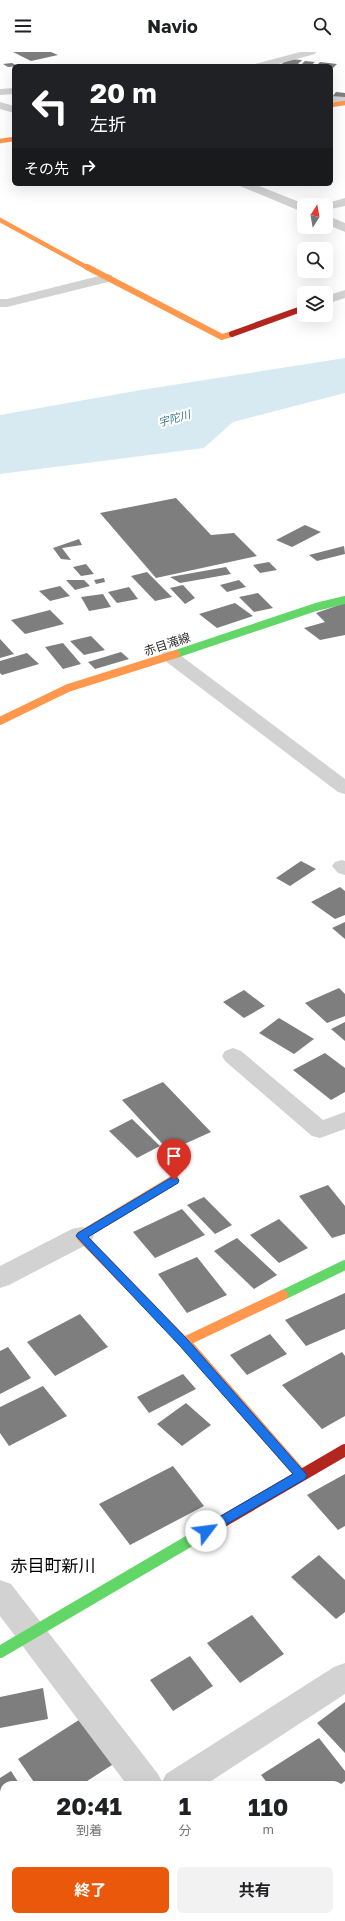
<!DOCTYPE html>
<html lang="ja">
<meta charset="utf-8">
<style>
:root{--surface:#fff;--page:#f2f2f2;--text:#202124;--muted:#757577;--accent:#ea580c}
body{margin:0;font-family:"Golos Text","Noto Sans JP",sans-serif;background:var(--page);color:var(--text);height:100vh;display:flex;flex-direction:column;font-size:15px;white-space:nowrap}
*{box-sizing:border-box;margin:0}
p{font-size:13px;color:var(--muted)}
.icon{flex:none;width:22px;height:22px;fill:none;stroke:currentColor;stroke-width:2;stroke-linecap:round;stroke-linejoin:round}
.map{position:relative;flex:1;overflow:hidden}
.details{position:absolute;left:0px;top:1729px;width:345px;height:140px;display:flex;flex-direction:column;background:var(--surface);border-radius:12px 12px 0 0;box-shadow:0 4px 16px #0002}
.details>*{flex:none}
.banner{position:absolute;left:12px;top:12px;width:321px;height:122px;border-radius:6px;box-shadow:0 4px 16px #0002;background:#202124;color:#fff;overflow:hidden}
.needle{width:26px;rotate:11deg}
.tools{position:absolute;left:297px;top:146px;display:grid;gap:8px}
.tools a{display:grid;place-items:center;width:36px;height:36px;border-radius:6px;background:var(--surface);box-shadow:0 4px 16px #0002;font-size:20px}
.pin{position:absolute;display:grid;place-items:center;width:34px;height:34px;color:#fff;margin:-41px -17px;border-radius:50% 50% 50% 0;rotate:-45deg;box-shadow:0 0 4px #0007}
.pin .icon{rotate:45deg}
.me{position:absolute;width:44px;margin:-22px;rotate:60deg;stroke-linejoin:round;filter:drop-shadow(0 0 3px #0008)}
.turn{display:flex;align-items:center;gap:14px;height:84px;padding:0 12px;font-size:18px}
.turn .icon{width:52px;height:52px;stroke-width:2.5}
.turn b{display:block;font-size:28px;line-height:34px}
.then{display:flex;align-items:center;height:38px;padding:0 12px;background:#0003;gap:8px;font-size:15px}
.eta{display:flex;justify-content:space-evenly;align-items:center;height:68px;text-align:center}
.eta b{font-size:24px;font-weight:700;line-height:28px}
.primary-button{display:flex;gap:8px;margin-top:auto;padding:8px 12px}
.primary-button a{flex:1;height:46px;border-radius:6px;background:var(--accent);color:#fff;font-size:16px;font-weight:700;line-height:46px;text-align:center}
.primary-button a+a{background:var(--page);color:var(--text)}
header{display:flex;justify-content:space-between;align-items:center;height:52px;padding:0 12px;background:var(--surface);font-size:18px;font-weight:700}
.map>svg:first-child{display:block}
</style>
<header><svg class="icon" aria-label="menu" viewBox="0 0 24 24"><path d="M4 6h16M4 12h16M4 18h16"/></svg>Navio<svg class="icon" aria-label="search" viewBox="0 0 24 24"><circle cx="10" cy="10" r="6"/><path d="M15 15l6 6"/></svg></header>
<div class="map">
<svg width="345" height="1869" viewBox="0 0 345 1869">
<rect width="100%" height="100%" fill="#fff"/>
<path fill="#d7eaf1" d="M345,306V341L233,370L204,396L0,422V363L141,338Z"/>
<g fill="#7e7e7e">
<path d="M13,0H51L58,3L31,9Z"/>
<path d="M288,7L302,8L296,14H279Z"/>
<path d="M305,9L315,10L310,14H300Z"/>
<path d="M320,10L337,12L333,16L316,14Z"/>
<path d="M12,11L17,14L8,15L3,12Z"/>
<path d="M336,40L345,41V46L332,45Z"/>
<path d="M176,446L211,483L234,481L257,504L156,526L100,461Z"/>
<path d="M305,473L321,480L292,495L276,488Z"/>
<path d="M79,487L82,493L62,496L71,508L61,507L53,496Z"/>
<path d="M344,494L345,502L317,509L309,503Z"/>
<path d="M269,510L277,518L260,521L253,513Z"/>
<path d="M86,512L94,522L81,524L73,515Z"/>
<path d="M226,515L231,522L180,531L170,525Z"/>
<path d="M147,520L172,545L155,549L131,524Z"/>
<path d="M104,526L105,530L96,532L94,528Z"/>
<path d="M66,528H84L90,534L75,538Z"/>
<path d="M239,528L246,535L227,540L220,533Z"/>
<path d="M183,533L195,546L185,552L170,536Z"/>
<path d="M60,534L70,544L50,549L39,539Z"/>
<path d="M129,535L138,547L117,551L108,540Z"/>
<path d="M258,541L273,556L254,560L239,545Z"/>
<path d="M103,542L111,555L89,559L81,545Z"/>
<path d="M235,551L253,564L217,576L199,562Z"/>
<path d="M345,551V583L320,588L304,576L325,570L316,561Z"/>
<path d="M50,558L64,572L25,582L11,568Z"/>
<path d="M91,584L105,598L84,603L70,589Z"/>
<path d="M0,587L14,602L0,606Z"/>
<path d="M63,591L81,612L63,617L45,595Z"/>
<path d="M121,600L129,607L95,617L88,610Z"/>
<path d="M27,601L39,612L2,623L0,621V609Z"/>
<path d="M301,809L316,817L290,834L276,826Z"/>
<path d="M340,835L345,839V863L335,867L311,850Z"/>
<path d="M345,870V887L332,876Z"/>
<path d="M339,936L345,942V964L327,971L305,951Z"/>
<path d="M244,938L265,954L244,966L223,950Z"/>
<path d="M279,966L314,987L294,1002L259,981Z"/>
<path d="M345,970V989L331,977Z"/>
<path d="M325,1001L345,1016V1040L331,1048L293,1018Z"/>
<path d="M163,1030L211,1080L169,1099L122,1048Z"/>
<path d="M132,1067L160,1094L137,1106L109,1079Z"/>
<path d="M328,1133L345,1154V1182L332,1186L299,1144Z"/>
<path d="M204,1145L232,1173L215,1182L187,1153Z"/>
<path d="M182,1157L205,1183L155,1206L133,1180Z"/>
<path d="M279,1167L308,1196L279,1211L250,1183Z"/>
<path d="M237,1186L277,1223L254,1237L214,1199Z"/>
<path d="M197,1205L227,1243L187,1261L158,1222Z"/>
<path d="M345,1241V1277L306,1294L285,1268Z"/>
<path d="M80,1262L108,1295L55,1324L27,1290Z"/>
<path d="M270,1282L287,1302L247,1323L230,1303Z"/>
<path d="M8,1295L31,1326L0,1342V1299Z"/>
<path d="M342,1300L345,1304V1364L322,1377L282,1333Z"/>
<path d="M183,1322L196,1337L149,1361L137,1345Z"/>
<path d="M43,1334L67,1364L9,1394L0,1381V1355Z"/>
<path d="M186,1351L211,1373L182,1394L157,1372Z"/>
<path d="M173,1414L204,1454L130,1493L99,1452Z"/>
<path d="M345,1422V1474L338,1478L307,1443Z"/>
<path d="M319,1503L345,1528V1560L336,1567L291,1525Z"/>
<path d="M252,1563L284,1602L240,1631L207,1591Z"/>
<path d="M190,1604L213,1634L173,1659L150,1628Z"/>
<path d="M43,1636L48,1667L0,1676V1645Z"/>
<path d="M345,1650V1701L317,1671Z"/>
<path d="M82,1666L115,1711L81,1733H36L18,1707Z"/>
<path d="M319,1686L345,1719V1729L340,1733H269L261,1723Z"/>
<path d="M11,1719L20,1733H4V1781L0,1784V1726Z"/>
</g>
<g fill="none" stroke-linecap="round" stroke-linejoin="round">
<g fill="#d2d2d2" fill-rule="evenodd">
<path d="M300,0H316L315,2L271,14H254L255,12Z"/>
<path d="M14,36V42L0,43V37Z"/>
<path d="M331,44L345,45V51L331,50Z"/>
<path d="M0,50L14,54V61L0,57Z"/>
<path d="M238,132H254L307,153H304V160L300,159L240,134Z"/>
<path d="M345,146V154L326,158V153H321Z"/>
<path d="M326,163L345,171V180L326,172Z"/>
<path d="M107,222L112,223L113,226L112,229L7,255H0V247H7Z"/>
<path d="M345,238V246L326,252V244Z"/>
<path d="M170,599L176,600L345,727V742L338,740L164,608L161,604L164,600Z"/>
<path d="M342,808L345,809V823L338,821L332,814L335,810Z"/>
<path d="M233,996L241,999L323,1068L345,1060V1077L320,1086L312,1084L225,1009L222,1004L225,999Z"/>
<path d="M81,1175L90,1177L94,1184L90,1191L9,1233L0,1236V1214L72,1177Z"/>
<path d="M0,1528L11,1532L158,1722L162,1730L166,1722L334,1615L345,1611V1642L205,1733H127L0,1564Z"/>
<path d="M345,1830V1864L341,1866L339,1865H341V1832Z"/>
<path d="M4,1831V1865L0,1867V1833Z"/>
<path d="M246,1865H281L283,1869H248Z"/>
<path d="M297,1865H335L333,1869H295Z"/>
</g>
<path stroke="#63d668" stroke-width="8" d="M176,602L316,555L345,548"/>
<path stroke="#63d668" stroke-width="10" d="M283,1243L345,1213"/>
<path stroke="#63d668" stroke-width="12" d="M0,1600L208,1478"/>
<g stroke="#ff974d" stroke-width="4.5">
<path d="M331,53L345,51"/>
<path d="M0,89L14,87"/>
<path d="M0,168L88,216"/>
</g>
<path stroke="#ff974d" stroke-width="6" d="M87,215L222,285L232,282"/>
<path stroke="#ff974d" stroke-width="8" d="M0,669L68,636L176,602"/>
<g stroke="#ff974d" stroke-width="10">
<path d="M174,1128L81,1184L184,1290"/>
<path d="M187,1294L184,1290L283,1243"/>
</g>
<path stroke="#ff974d" stroke-width="12" d="M187,1293L301,1423"/>
<path stroke="#b3261e" stroke-width="6" d="M232,282L304,256"/>
<path stroke="#b3261e" stroke-width="12" d="M208,1478L345,1398"/>
</g>
<path fill="#1a73e8" stroke="#114b97" d="M174,1124L179,1128L178,1131L88,1185L187,1287L307,1423L305,1427L206,1484L202,1482L201,1479L202,1475L293,1422L180,1294L76,1184L78,1181Z"/>
<g text-anchor="middle" dominant-baseline="central" stroke-width="4" stroke-linejoin="round" paint-order="stroke">
<g font-size="11" font-style="italic" fill="#3c788e" stroke="#fff">
<text transform="translate(174 366) rotate(-16)">宇陀川</text>
</g>
<g font-size="12" fill="#2d2d2d" stroke="#fff">
<text transform="translate(167 592) rotate(-18)">赤目滝線</text>
</g>
<g font-size="17" fill="#000" stroke="#fff">
<text x="53" y="1513">赤目町新川</text>
</g>
</g>
</svg>
<div class="tools">
<a><svg class="needle" viewBox="-14 -14 28 28"><path d="M0-13l5 13h-10z" fill="#e53935"/><path d="M0 13l5-13h-10z" fill="#757577"/></svg></a>
<a><svg class="icon" aria-label="search" viewBox="0 0 24 24"><circle cx="10" cy="10" r="6"/><path d="M15 15l6 6"/></svg></a>
<a><svg class="icon" aria-label="layers" viewBox="0 0 24 24"><path d="M12 4l9 5-9 5-9-5zM3 14l9 5 9-5"/></svg></a>
</div>
<div class="pin" style="left:174px;top:1128px;background:#d93025"><svg class="icon" aria-label="arrive" viewBox="0 0 24 24"><path d="M6 21V4h12l-3 4 3 4H6"/></svg></div>
<svg class="me" style="left:206px;top:1479px" viewBox="-20 -20 40 40"><circle r="19" fill="#fff"/><path d="M0-13L10 11 0 6-10 11z" fill="#1a73e8"/></svg>
<div class="banner">
<div class="turn"><svg class="icon" aria-label="left" viewBox="0 0 24 24"><path d="M17 20v-9H6M10 6l-5 5 5 5"/></svg><div><b>20 m</b>左折</div></div>
<div class="then">その先<svg class="icon" aria-label="right" viewBox="0 0 24 24"><path d="M7 20v-9h11M14 6l5 5-5 5"/></svg></div>
</div>
<section class="details">
<div class="eta">
<div><b>20:41</b><p>到着</p></div>
<div><b>1</b><p>分</p></div>
<div><b>110</b><p>m</p></div>
</div>
<div class="primary-button"><a>終了</a><a>共有</a></div>
</section>
</div>
